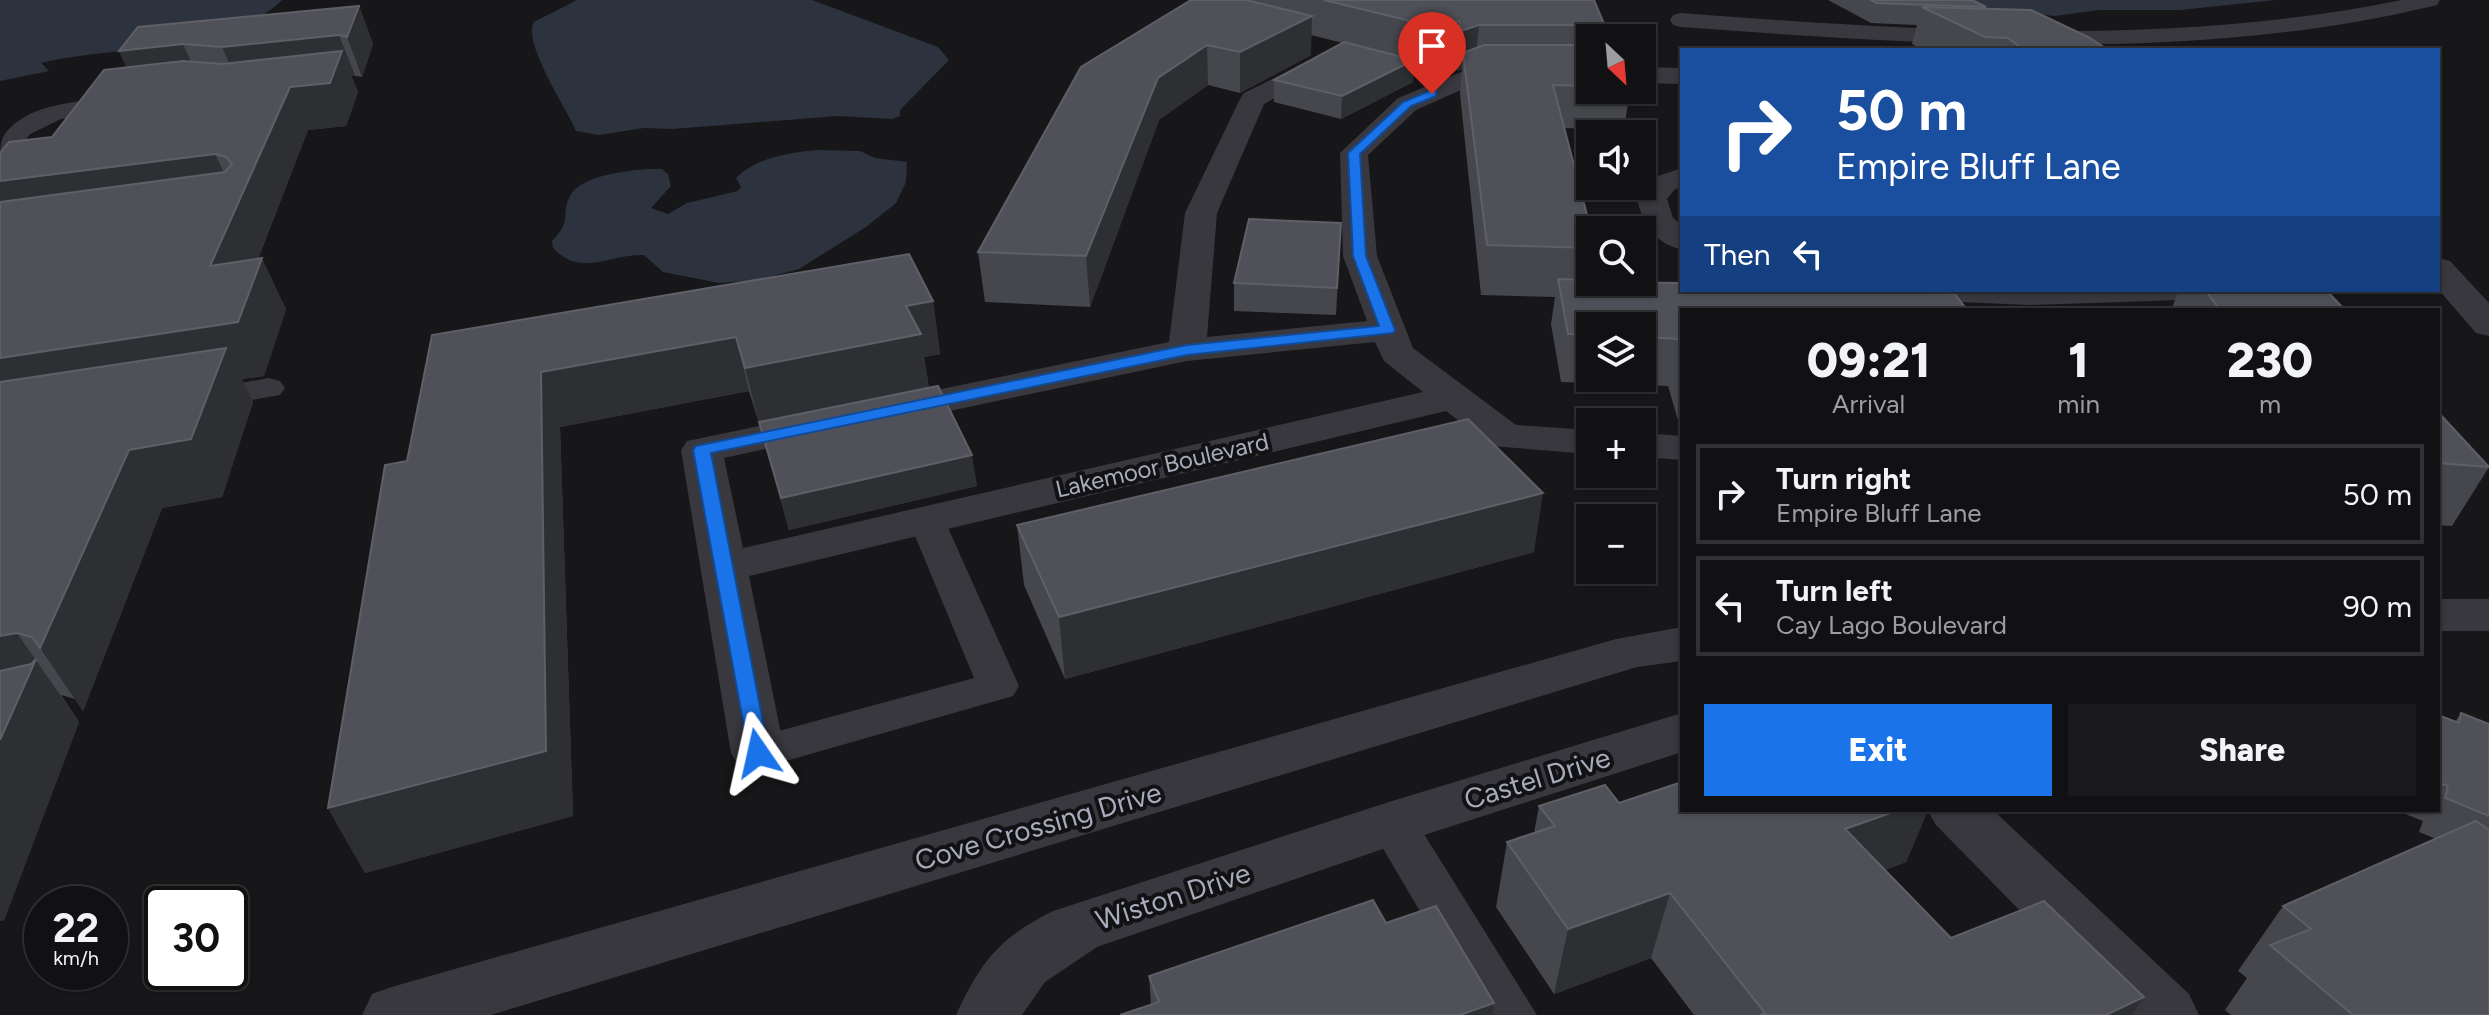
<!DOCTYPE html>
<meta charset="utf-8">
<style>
:root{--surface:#111113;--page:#1a1a1c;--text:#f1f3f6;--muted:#9c9da0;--line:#303133;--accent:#1a73e8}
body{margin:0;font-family:Figtree,sans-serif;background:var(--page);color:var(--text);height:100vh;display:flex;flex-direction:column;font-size:30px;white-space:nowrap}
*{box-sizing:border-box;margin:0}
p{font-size:26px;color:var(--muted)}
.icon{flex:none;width:44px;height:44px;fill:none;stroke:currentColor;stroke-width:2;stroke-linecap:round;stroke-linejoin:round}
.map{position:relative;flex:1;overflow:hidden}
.sheet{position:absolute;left:1680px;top:308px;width:760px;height:504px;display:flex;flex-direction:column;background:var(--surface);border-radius:0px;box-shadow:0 2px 6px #0004,0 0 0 2px var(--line)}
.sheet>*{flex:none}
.hud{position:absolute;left:1680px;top:48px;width:760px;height:244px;border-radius:0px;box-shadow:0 2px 6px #0004,0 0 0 2px var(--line);background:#1a4fa0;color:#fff;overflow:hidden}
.needle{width:52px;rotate:154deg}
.buttons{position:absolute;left:1576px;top:24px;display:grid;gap:16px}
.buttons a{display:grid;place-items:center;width:80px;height:80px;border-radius:0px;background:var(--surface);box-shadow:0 2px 6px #0004,0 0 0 2px var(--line);font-size:40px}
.speed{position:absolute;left:24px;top:886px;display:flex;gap:16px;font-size:40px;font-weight:700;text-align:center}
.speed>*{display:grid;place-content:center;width:104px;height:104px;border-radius:50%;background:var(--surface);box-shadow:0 2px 6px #0004,0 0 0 2px var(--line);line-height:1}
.speed small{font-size:20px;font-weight:400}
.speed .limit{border:4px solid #111;border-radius:12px;background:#fff;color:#111}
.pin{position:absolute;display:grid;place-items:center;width:68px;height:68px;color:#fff;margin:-82px -34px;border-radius:50% 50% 50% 0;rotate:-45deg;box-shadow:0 0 8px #0007}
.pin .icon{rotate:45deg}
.me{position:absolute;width:88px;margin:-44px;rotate:349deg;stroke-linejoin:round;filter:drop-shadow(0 0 6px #0008)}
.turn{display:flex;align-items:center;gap:28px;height:168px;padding:0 24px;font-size:36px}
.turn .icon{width:104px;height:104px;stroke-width:2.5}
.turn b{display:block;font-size:56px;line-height:68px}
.then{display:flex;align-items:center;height:76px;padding:0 24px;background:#0003;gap:16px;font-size:30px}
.eta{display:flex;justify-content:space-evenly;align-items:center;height:136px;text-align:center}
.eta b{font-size:48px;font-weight:800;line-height:56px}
.primary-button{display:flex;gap:16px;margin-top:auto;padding:16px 24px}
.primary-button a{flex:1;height:92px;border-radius:0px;background:var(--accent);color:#fff;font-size:32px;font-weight:800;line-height:92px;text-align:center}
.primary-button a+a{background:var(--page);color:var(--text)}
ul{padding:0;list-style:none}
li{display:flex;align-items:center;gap:24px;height:100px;margin:0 16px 12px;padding:0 8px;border:4px solid var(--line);border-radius:0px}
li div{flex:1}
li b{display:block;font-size:30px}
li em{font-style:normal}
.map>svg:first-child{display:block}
</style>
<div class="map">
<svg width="2489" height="1015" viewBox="0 0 2489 1015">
<rect width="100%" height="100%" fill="#171719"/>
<g fill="#2c333e">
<path d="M0,0H282C231,52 111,46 41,63L49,71L0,81Z"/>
<path d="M577,0H812L938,47L949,60L900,110V116L892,119L838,116L672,129L644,128L599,135L576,131C567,109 522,43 534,22Z"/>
<path d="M1969,0H2276L2180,10H2099L2055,16L1991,10Z"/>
<path d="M817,150L860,151L875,158L907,162L906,182L896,203L866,227L799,269L758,280L719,283L663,272L644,255C609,254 581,278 553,248L552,241C573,220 560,216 570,196C580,174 639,168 662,169L668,174L671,186L651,208L668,214L687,203L738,191L741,187L736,178C757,157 789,153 817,150Z"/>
</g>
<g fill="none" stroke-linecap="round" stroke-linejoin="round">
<g fill="#38383e" fill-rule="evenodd">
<path d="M123,97L131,98L134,103L131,108L61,119L16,141L8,139L5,134C29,101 87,101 123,97Z"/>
<path d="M269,378L280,381L285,388L280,395L200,409L189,406L184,399L189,392Z"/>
<path d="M926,508L939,511L944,519L1019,686L1013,696L758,769L742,765L736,753L742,741L974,678L908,519L913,511Z"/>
<path d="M1392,805L1409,810L1537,1015H1481L1368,823L1375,810Z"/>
</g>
<g fill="#38383e" fill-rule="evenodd">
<path d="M2402,0H2440L2437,5C2196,64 1926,45 1681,27L1673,25L1670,20L1673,15L1681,13C1919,31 2166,48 2402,0Z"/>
<path d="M1328,52L1337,54L1340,59L1337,64L1264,104L1217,213L1207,337L1367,321L1343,256L1340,153L1398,98L1466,70L1590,66V82H1479L1416,110L1368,155L1377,256L1413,348L1516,425L1590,430V454L1491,446L1446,411L749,576L785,753L777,767L758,773L739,767L731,753L681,450L687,441L821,413L835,416L841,425L835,434L724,458L743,548L1423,392L1384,361L1375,342L1187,361L888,424L874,420L868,412L874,404L888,400L1169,342L1185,213L1240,99L1244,93Z"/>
<path d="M1642,67L1682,68V84L1642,83Z"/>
<path d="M16,126L26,128L30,134L10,161L0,164C0,146 0,131 16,126Z"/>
<path d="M1682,168V187L1674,190L1667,199L1673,218L1682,225V250C1655,243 1643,225 1637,199L1652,178Z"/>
<path d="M2438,258L2450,261L2489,303V336L2476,333L2438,289Z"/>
<path d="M1897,290H2196L2191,297L2179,300L2029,305L1914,300L1902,297Z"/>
<path d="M1642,433L1682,436V460L1642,457Z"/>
<rect x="2438" y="599" width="51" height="32"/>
<path d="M1682,627V661L1637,667L491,1015H362L372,994L395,986L1616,639Z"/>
<path d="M1682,713V752L1412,839L1097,947L1045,982L1022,1015H956C981,961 999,938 1053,911L1392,801Z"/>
<path d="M1927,810H1993L2189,994L2199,1015H2122L1936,825Z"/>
</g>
</g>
<g fill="#45474c" fill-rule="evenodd">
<path d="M1191,0H1594L1610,38H1590V90H1630L1624,130L1564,128L1590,230V282L1682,310V434L1668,386L1561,382L1551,324L1555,297L1481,295L1460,94L1462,69L1457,71L1456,59L1439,68L1414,61L1413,82L1341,119L1274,102V80L1343,43L1311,35V55L1240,93L1208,85L1159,120L1090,307L985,302L978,252ZM1590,326H1642V378H1590Z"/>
<path d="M1828,0H1972L1986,7V8L2108,50H1923L1912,44L1917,25L1871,23Z"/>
<path d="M359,6L373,44L362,77L351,75L358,92L346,126L308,130L258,259L286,309L264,376L242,379L253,402L222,497L162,508L83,711L75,699L61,695L79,722L4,920L0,921V153L52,137L127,68L119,51Z"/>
<path d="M1341,223L1336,315L1234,311V283Z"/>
<path d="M2179,290H2326L2345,310H2171Z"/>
<path d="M933,301L940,354L924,357L929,388L977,486L789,530L760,423H759L749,391L560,427L573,816L365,873L328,808L407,461L432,335Z"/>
<path d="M2438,412L2489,467L2452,526L2438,525Z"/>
<path d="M1017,525L1534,552L1065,679L1024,585Z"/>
<path d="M2461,713L2489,724V1015H2231L2225,1010L2247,978L2238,971L2283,906L2436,839L2419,832L2423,821L2395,810H2438V715L2455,722Z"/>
<path d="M1619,803L1682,810H1928L1906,862L1885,870L1951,938L2132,1015H1694L1651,958L1554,994L1496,907L1507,842L1534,833L1539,806Z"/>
<path d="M1386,923L1151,1005L1149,976Z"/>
</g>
<g fill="#2e2f33">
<path d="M359,6L373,44L362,77L347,37Z"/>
<path d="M1312,16L1311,55L1240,93V52Z"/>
<path d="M1459,21L1456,59L1439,68L1443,29Z"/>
<path d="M1479,25L1475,64L1463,53L1462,69L1457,71L1461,31Z"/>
<path d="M339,35L355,75H351L358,92L346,126L308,130L235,317L210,266L290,87L240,88L222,47Z"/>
<path d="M183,44L202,85L139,92L119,51Z"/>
<path d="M1207,45L1208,85L1159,120L1090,307L1086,256L1158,78Z"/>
<path d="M1414,60L1413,82L1341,119L1342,96Z"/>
<path d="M215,154L237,200L0,232V181Z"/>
<path d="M262,258L286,309L264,376L242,379L253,402L222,497L162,508L83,711L40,648L129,450L0,419V358Z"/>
<path d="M933,301L940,354L924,357L929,388L759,423L745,368L906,306Z"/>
<path d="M736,337L749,391L560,427L573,816L365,873L328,808L541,372Z"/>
<path d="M972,455L977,486L789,530L781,498Z"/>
<path d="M1543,493L1534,552L1065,679L1059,617Z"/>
<path d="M17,633L79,722L4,920L0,921V636Z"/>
<path d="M1899,810H1928L1906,862L1821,894L1845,829Z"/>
<path d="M1670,893L1651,958L1554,994L1568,929Z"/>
<path d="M2144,997L2132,1015H2106Z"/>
<path d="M1494,1003L1492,1015H1460Z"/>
</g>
<g fill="#505158" stroke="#5e5f67" stroke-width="2">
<path d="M1191,0H1246L1312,16L1240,52L1207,45L1158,78L1086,256L978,252L1081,67Z"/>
<path d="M1324,0H1594L1610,38H1599L1598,25H1479L1461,31L1459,21L1443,29Z"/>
<path d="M1871,0H1972L1986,7L1876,3Z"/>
<path d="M359,6L347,37L339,35L222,47L183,44L119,51L138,27Z"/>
<path d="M1922,7L2031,10L2088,37L2108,50H2024L2008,38L1985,37Z"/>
<path d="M1344,42L1414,60L1342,96L1274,80Z"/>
<path d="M1484,45H1590V86L1553,85L1591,230L1590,248L1487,245L1463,53Z"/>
<path d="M342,51L330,83L290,87L210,266L262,258L238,322L0,358V202L225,172L232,164L226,157L215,154L0,181V153L9,142L52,137L104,70L183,61L222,64Z"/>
<path d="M1249,219L1341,223L1337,288L1234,283Z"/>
<path d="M909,254L933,301L906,306L921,334L745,368L736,337L541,372L546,751L328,808L385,465L407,461L432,335Z"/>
<path d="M1558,279L1590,280V282L1682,283V290H1860L1955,294L1967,310H1682V352L1678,339L1642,337V326H1590V335L1568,334Z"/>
<path d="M2205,290H2326L2345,310H2220Z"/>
<path d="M226,348L191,439L129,450L40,648L32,637L17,633L0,636V382Z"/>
<path d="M938,386L972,455L781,498L759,422Z"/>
<path d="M2438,412L2489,467L2438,463Z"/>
<path d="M1468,419L1543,493L1059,617L1017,525Z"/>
<path d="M36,659L0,740V671L31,664Z"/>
<path d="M2461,713L2489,724V816L2445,798L2448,786L2438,783V715L2459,723Z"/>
<path d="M1682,782V810H1899L1845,829L1951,938L2044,901L2144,997L2106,1015H1760L1765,1013L1670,893L1568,929L1507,842L1555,826L1539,806L1605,785L1619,803Z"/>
<path d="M2476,821L2489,830V1015H2353L2270,945L2311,929L2283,906Z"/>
<path d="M1373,900L1386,923L1436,906L1494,1003L1460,1015H1120L1159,1002L1149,976Z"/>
</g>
<path fill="#1a73e8" stroke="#114b97" stroke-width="2" d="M1432,90L1436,91V96L1411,106L1360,154L1366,256L1395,330L1393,333L1187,355L711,453L769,753L766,759L758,761L750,759L693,450L696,446L1187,345L1379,326L1353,256L1348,153L1403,102Z"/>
<g text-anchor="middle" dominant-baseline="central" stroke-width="8" stroke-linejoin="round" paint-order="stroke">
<g font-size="24" fill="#a8abba" stroke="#121214">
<text transform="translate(1162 465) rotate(-13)">Lakemoor Boulevard</text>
</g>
<g font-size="28" fill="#a8abba" stroke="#121214">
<text transform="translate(1537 778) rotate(-17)">Castel Drive</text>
<text transform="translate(1038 826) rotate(-16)">Cove Crossing Drive</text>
<text transform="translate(1173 896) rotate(-18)">Wiston Drive</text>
</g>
</g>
</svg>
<div class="buttons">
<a><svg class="needle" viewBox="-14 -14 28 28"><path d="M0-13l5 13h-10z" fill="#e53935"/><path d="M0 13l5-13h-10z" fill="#9c9da0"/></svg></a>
<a><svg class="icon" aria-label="sound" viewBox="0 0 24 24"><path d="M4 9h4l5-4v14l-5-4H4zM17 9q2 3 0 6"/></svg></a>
<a><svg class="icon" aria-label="search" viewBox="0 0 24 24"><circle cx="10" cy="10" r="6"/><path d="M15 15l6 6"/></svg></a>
<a><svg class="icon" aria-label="layers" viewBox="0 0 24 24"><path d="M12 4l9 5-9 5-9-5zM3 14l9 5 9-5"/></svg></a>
<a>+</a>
<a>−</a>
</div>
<div class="speed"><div>22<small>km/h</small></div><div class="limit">30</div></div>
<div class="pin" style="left:1432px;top:94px;background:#d93025"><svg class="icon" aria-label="arrive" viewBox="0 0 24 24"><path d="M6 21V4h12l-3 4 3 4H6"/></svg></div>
<svg class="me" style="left:758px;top:753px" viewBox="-20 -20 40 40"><path d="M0-17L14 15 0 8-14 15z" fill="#1a73e8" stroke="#fff" stroke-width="4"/></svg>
<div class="hud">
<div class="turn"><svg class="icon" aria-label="right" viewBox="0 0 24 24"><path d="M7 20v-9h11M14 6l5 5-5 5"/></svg><div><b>50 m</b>Empire Bluff Lane</div></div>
<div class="then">Then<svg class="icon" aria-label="left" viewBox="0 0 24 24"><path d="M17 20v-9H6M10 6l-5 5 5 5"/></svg></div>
</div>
<section class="sheet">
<div class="eta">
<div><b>09:21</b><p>Arrival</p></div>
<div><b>1</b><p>min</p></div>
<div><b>230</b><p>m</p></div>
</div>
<ul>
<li><svg class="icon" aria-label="right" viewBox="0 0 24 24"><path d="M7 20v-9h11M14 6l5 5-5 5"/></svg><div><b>Turn right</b><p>Empire Bluff Lane</p></div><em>50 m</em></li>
<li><svg class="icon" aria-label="left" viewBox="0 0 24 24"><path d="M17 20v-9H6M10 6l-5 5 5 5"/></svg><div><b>Turn left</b><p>Cay Lago Boulevard</p></div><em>90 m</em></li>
</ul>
<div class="primary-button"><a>Exit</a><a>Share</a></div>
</section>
</div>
